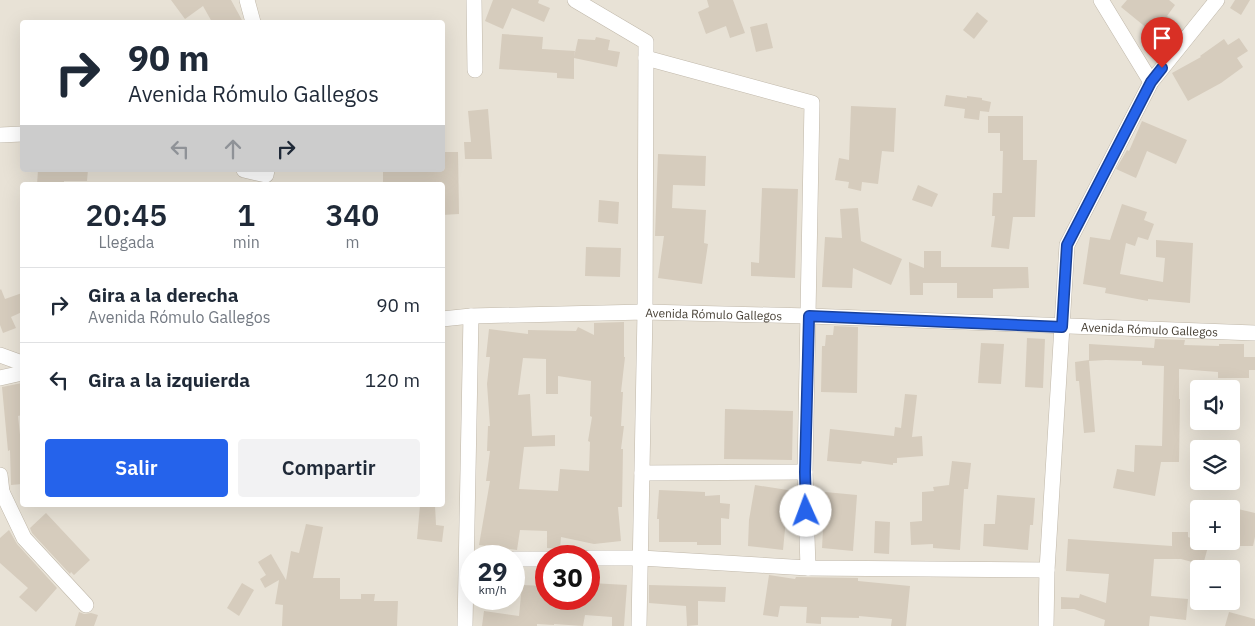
<!DOCTYPE html>
<html lang="es">
<meta charset="utf-8">
<style>
:root{--surface:#fff;--page:#f2f2f3;--text:#1f2937;--muted:#747a83;--line:#e0e1e3;--accent:#2563eb}
body{margin:0;font-family:"IBM Plex Sans",sans-serif;background:var(--page);color:var(--text);height:100vh;display:flex;flex-direction:column;font-size:19px;white-space:nowrap}
*{box-sizing:border-box;margin:0}
p{font-size:16px;color:var(--muted)}
.icon{flex:none;width:28px;height:28px;fill:none;stroke:currentColor;stroke-width:2;stroke-linecap:round;stroke-linejoin:round}
.map{position:relative;flex:1;overflow:hidden}
.details{position:absolute;left:20px;top:182px;width:425px;height:325px;display:flex;flex-direction:column;background:var(--surface);border-radius:5px;box-shadow:0 5px 20px #0002}
.details>*{flex:none}
.banner{position:absolute;left:20px;top:20px;width:425px;height:152px;border-radius:5px;box-shadow:0 5px 20px #0002;background:#fff;color:var(--text);overflow:hidden}
.controls{position:absolute;left:1190px;top:380px;display:grid;gap:10px}
.controls a{display:grid;place-items:center;width:50px;height:50px;border-radius:5px;background:var(--surface);box-shadow:0 5px 20px #0002;font-size:25px}
.speed{position:absolute;left:460px;top:545px;display:flex;gap:10px;font-size:25px;font-weight:700;text-align:center}
.speed>*{display:grid;place-content:center;width:65px;height:65px;border-radius:50%;background:var(--surface);box-shadow:0 5px 20px #0002;line-height:1}
.speed small{font-size:12px;font-weight:400}
.speed .limit{border:8px solid #d22;background:#fff;color:#111}
.pin{position:absolute;display:grid;place-items:center;width:42px;height:42px;color:#fff;margin:-51px -21px;border-radius:50% 50% 50% 0;rotate:-45deg;box-shadow:0 0 5px #0007}
.pin .icon{rotate:45deg}
.me{position:absolute;width:55px;margin:-28px;rotate:358deg;stroke-linejoin:round;filter:drop-shadow(0 0 4px #0008)}
.turn{display:flex;align-items:center;gap:18px;height:105px;padding:0 25px;font-size:22px}
.turn .icon{width:65px;height:65px;stroke-width:2.5}
.turn b{display:block;font-size:35px;line-height:42px}
.lanes{display:flex;align-items:center;height:48px;padding:0 25px;background:#0003;justify-content:center;gap:25px;direction:ltr}
.lanes .off{opacity:.35}
.eta{display:flex;justify-content:space-evenly;align-items:center;height:85px;text-align:center}
.eta b{font-size:30px;font-weight:600;line-height:35px}
.button{display:flex;gap:10px;margin-top:auto;padding:10px 25px}
.button a{flex:1;height:58px;border-radius:5px;background:var(--accent);color:#fff;font-size:20px;font-weight:600;line-height:58px;text-align:center}
.button a+a{background:var(--page);color:var(--text)}
ul{padding:0;list-style:none}
li{display:flex;align-items:center;gap:15px;height:75px;padding:0 25px;border-top:1px solid var(--line)}
li div{flex:1}
li b{display:block;font-size:19px}
li em{font-style:normal}
.map>svg:first-child{display:block}
</style>
<div class="map">
<svg width="1255" height="626" viewBox="0 0 1255 626">
<rect width="100%" height="100%" fill="#f4f0e8"/>
<path fill="#e8e2d6" fill-rule="evenodd" d="M0,0H1255V626H0ZM22,22H442V170H22ZM22,185H442V505H22ZM1199,389H1231V421H1199ZM1199,449H1231V481H1199ZM1199,509H1231V541H1199ZM471,556H514V599H471ZM546,556H589V599H546ZM1199,569H1231V601H1199Z"/>
<g fill="#d6ccbd" fill-rule="evenodd">
<path d="M171,0H231L243,22H212L203,6L185,19Z"/>
<path d="M493,0H539L538,3L550,8L544,22L512,8L503,29L485,21Z"/>
<path d="M707,0H733L745,33L730,38L726,26L706,34L698,12L709,7Z"/>
<path d="M1127,0H1169L1175,5L1167,16L1173,20L1159,38L1121,7Z"/>
<path d="M1235,0H1250L1241,15L1230,8Z"/>
<path d="M977,12L988,21L974,39L963,30Z"/>
<path d="M767,23L773,48L756,52L750,27Z"/>
<path d="M502,34L543,37L542,49L575,51L574,57L578,39L595,40L596,37L610,40L608,50L620,52L617,67L574,58V79L557,78V73L499,69Z"/>
<path d="M1239,38L1248,51L1237,58L1243,67L1221,83L1188,101L1172,73L1201,57L1200,56L1224,39L1228,45Z"/>
<path d="M946,95L967,98V96L982,98V100L991,102L989,112L980,111L979,120L964,118L965,109L944,106Z"/>
<path d="M851,106L896,108L894,152L882,151L878,184L862,182L861,191L848,188L849,182L835,180L839,158L849,160Z"/>
<path d="M488,109L492,159H465L464,142H471L468,111Z"/>
<path d="M988,116H1023V160H1037L1035,217H1013L1009,249L991,247L995,216H992L993,193H1002L1003,151H1000V133H988Z"/>
<path d="M1142,121L1187,140L1176,164L1147,151L1136,178L1116,169L1127,150L1129,151Z"/>
<path d="M442,152H458L459,214L442,215V185H383V170H442Z"/>
<path d="M658,154L706,156L705,186L673,185L672,208L706,210L704,243L708,244L702,284L658,278L664,236H655Z"/>
<path d="M38,170H88L87,181H64V185H37Z"/>
<path d="M918,185L938,194L932,207L912,200Z"/>
<path d="M762,188L798,189L795,278L751,276V262L759,263Z"/>
<path d="M599,200L619,202L618,224L598,222Z"/>
<path d="M1122,204L1147,212L1144,220L1154,224L1148,240L1138,237L1135,246L1126,243L1120,274L1163,282L1165,258L1156,257V240L1193,243L1190,303L1148,299V301L1105,293L1106,288L1083,284L1090,237L1110,240Z"/>
<path d="M858,208L861,241L902,259L891,285L853,268L852,288L822,287L825,237L842,238L840,209Z"/>
<path d="M586,247L621,248L620,277L585,276Z"/>
<path d="M924,251H941V267H1028L1029,288L993,289V298H957V283H923V295H910L909,262L924,268Z"/>
<path d="M1,289L5,299L22,293V312L11,317L16,328L3,333L0,325V290Z"/>
<path d="M624,322V357H625L621,392H623L621,426H624L621,449H623L622,507H618L621,541L594,544L561,537L560,549L547,548V531L520,530L517,550L479,545L490,481H486L490,451H487L488,426H490L487,384L490,357H486L489,329L528,334V330L576,331L578,327L594,335V323ZM523,358L546,359V394H558V376L591,381L590,416L592,417L588,441L590,442L589,471L560,469L558,491L519,489L524,447L555,446V435L532,436L530,394L518,395Z"/>
<path d="M834,326L858,327L857,393L821,392L822,346H825L826,335H833Z"/>
<path d="M1027,338L1045,339L1043,388L1025,387Z"/>
<path d="M1155,339L1185,340L1184,345L1219,346V344H1244V357H1255V370H1249V378H1218V372L1179,369V399H1180L1179,462H1161L1155,496L1113,488L1117,469L1134,472L1135,445L1162,446L1164,366L1142,365V361L1106,360L1089,361L1095,432L1084,433L1079,381H1076L1075,362L1089,360V344L1154,348Z"/>
<path d="M981,343L1004,344L1001,384L978,383Z"/>
<path d="M22,383V415L18,416L22,453V484L11,485L10,450L8,451L2,387Z"/>
<path d="M905,394L917,395L912,437L922,436L923,456L897,458V463H893V465L862,461L861,464L827,461L830,429L894,436L895,427L901,428Z"/>
<path d="M725,409L793,411L792,460L724,459Z"/>
<path d="M952,461L971,463L968,489H964L960,550L933,548V544L911,545L910,522L922,521V492L934,491L933,487L949,485Z"/>
<path d="M755,485L794,491L791,508H787L783,550L748,546L749,520Z"/>
<path d="M659,490L705,492V496L720,495V503L730,504L729,519L721,518V545H697V542H659V519H657Z"/>
<path d="M825,492L857,495L853,551L822,548Z"/>
<path d="M997,495L1035,498L1033,525H1030L1028,550L983,546L984,524H995Z"/>
<path d="M420,505H435L436,525L444,526L442,542L417,539Z"/>
<path d="M1238,509L1255,513V537L1253,546H1231V533Z"/>
<path d="M46,513L90,560L74,575L71,572L70,574L32,533L30,528Z"/>
<path d="M875,521L890,522L889,554L874,553Z"/>
<path d="M306,524L323,527L313,578H340V599H361V594H375L374,601H398L397,626H282L283,605L275,604L279,580L265,588L260,579L266,575L258,562L271,554L286,580L291,551L299,553Z"/>
<path d="M9,530L17,544L57,588L36,612L19,597L28,588L0,563V538Z"/>
<path d="M1172,532H1188V537L1199,541L1209,543L1203,565L1181,559H1154L1151,596L1188,599L1186,620L1150,616L1149,626H1104L1105,620L1074,609H1061V597L1079,598L1080,594L1106,603L1109,574L1066,571L1068,539L1172,546Z"/>
<path d="M769,575L795,579L796,577L858,578V581L910,586L906,626H891L892,619L859,616V618L821,617V624L806,623L807,607L780,606L778,617L763,615Z"/>
<path d="M242,583L254,590L239,616L227,608Z"/>
<path d="M591,583L627,585L624,626H612V617L585,615L583,626L554,624V625L537,624V626H482L484,611L519,616L522,585L546,586V599H590Z"/>
<path d="M649,585L726,587L725,602L698,601V625L687,626L686,606L649,603Z"/>
<path d="M79,612L84,614L91,613L98,615L94,626H75Z"/>
<path d="M1229,612L1255,619V626H1225Z"/>
</g>
<g fill="none" stroke-linecap="round" stroke-linejoin="round">
<defs>
<g id="street">
<path d="M247,0L253,22"/>
<path d="M474,0L475,70"/>
<path d="M575,0L646,42L645,312L639,626"/>
<path d="M1101,0L1151,82"/>
<path d="M646,58L812,103L805,472L808,568"/>
<path d="M0,135L22,134"/>
<path d="M244,170L266,175L267,170"/>
<path id="s1" d="M442,319L471,316L645,312L809,316L1255,333"/>
<path d="M0,355L22,363"/>
<path d="M0,378L22,373"/>
<path d="M642,473L805,472"/>
<path d="M0,475L2,492L0,497"/>
<path d="M2,492L24,538L86,605"/>
<path d="M589,558H641L808,568L1047,570"/>
<path d="M514,559H546"/>
<path d="M465,626L471,316"/>
<path d="M1046,626L1047,570L1067,245L1151,82L1217,0"/>
</g>
</defs>
<use href="#street" stroke="#c0b8aa" stroke-width="16"/>
<use href="#street" stroke="#fff" stroke-width="15"/>
</g>
<g fill="none" stroke-linecap="round" stroke-linejoin="round">
<defs>
<path id="route" d="M806,511L805,472L809,316L1062,327L1067,245L1151,82L1162,68"/>
</defs>
<use href="#route" stroke="#184099" stroke-width="12"/>
<use href="#route" stroke="#2563eb" stroke-width="9"/>
</g>
<g text-anchor="middle" dominant-baseline="central" stroke-width="4.5" stroke-linejoin="round" paint-order="stroke">
<g font-size="12" fill="#484136" stroke="#fff">
<text stroke="none"><textPath href="#s1" startOffset="272">Avenida Rómulo Gallegos</textPath></text>
<text stroke="none"><textPath href="#s1" startOffset="708">Avenida Rómulo Gallegos</textPath></text>
</g>
</g>
</svg>
<div class="controls">
<a><svg class="icon" aria-label="sound" viewBox="0 0 24 24"><path d="M4 9h4l5-4v14l-5-4H4zM17 9q2 3 0 6"/></svg></a>
<a><svg class="icon" aria-label="layers" viewBox="0 0 24 24"><path d="M12 4l9 5-9 5-9-5zM3 14l9 5 9-5"/></svg></a>
<a>+</a>
<a>−</a>
</div>
<div class="speed"><div>29<small>km/h</small></div><div class="limit">30</div></div>
<div class="pin" style="left:1162px;top:68px;background:#d93025"><svg class="icon" aria-label="arrive" viewBox="0 0 24 24"><path d="M6 21V4h12l-3 4 3 4H6"/></svg></div>
<svg class="me" style="left:806px;top:511px" viewBox="-20 -20 40 40"><circle r="19" fill="#fff"/><path d="M0-13L10 11 0 6-10 11z" fill="#2563eb"/></svg>
<div class="banner">
<div class="turn"><svg class="icon" aria-label="right" viewBox="0 0 24 24"><path d="M7 20v-9h11M14 6l5 5-5 5"/></svg><div><b>90 m</b>Avenida Rómulo Gallegos</div></div>
<div class="lanes"><svg class="icon off" aria-label="left" viewBox="0 0 24 24"><path d="M17 20v-9H6M10 6l-5 5 5 5"/></svg><svg class="icon off" aria-label="ahead" viewBox="0 0 24 24"><path d="M12 20V5M6 11l6-6 6 6"/></svg><svg class="icon" aria-label="right" viewBox="0 0 24 24"><path d="M7 20v-9h11M14 6l5 5-5 5"/></svg></div>
</div>
<section class="details">
<div class="eta">
<div><b>20:45</b><p>Llegada</p></div>
<div><b>1</b><p>min</p></div>
<div><b>340</b><p>m</p></div>
</div>
<ul>
<li><svg class="icon" aria-label="right" viewBox="0 0 24 24"><path d="M7 20v-9h11M14 6l5 5-5 5"/></svg><div><b>Gira a la derecha</b><p>Avenida Rómulo Gallegos</p></div><em>90 m</em></li>
<li><svg class="icon" aria-label="left" viewBox="0 0 24 24"><path d="M17 20v-9H6M10 6l-5 5 5 5"/></svg><div><b>Gira a la izquierda</b></div><em>120 m</em></li>
</ul>
<div class="button"><a>Salir</a><a>Compartir</a></div>
</section>
</div>
